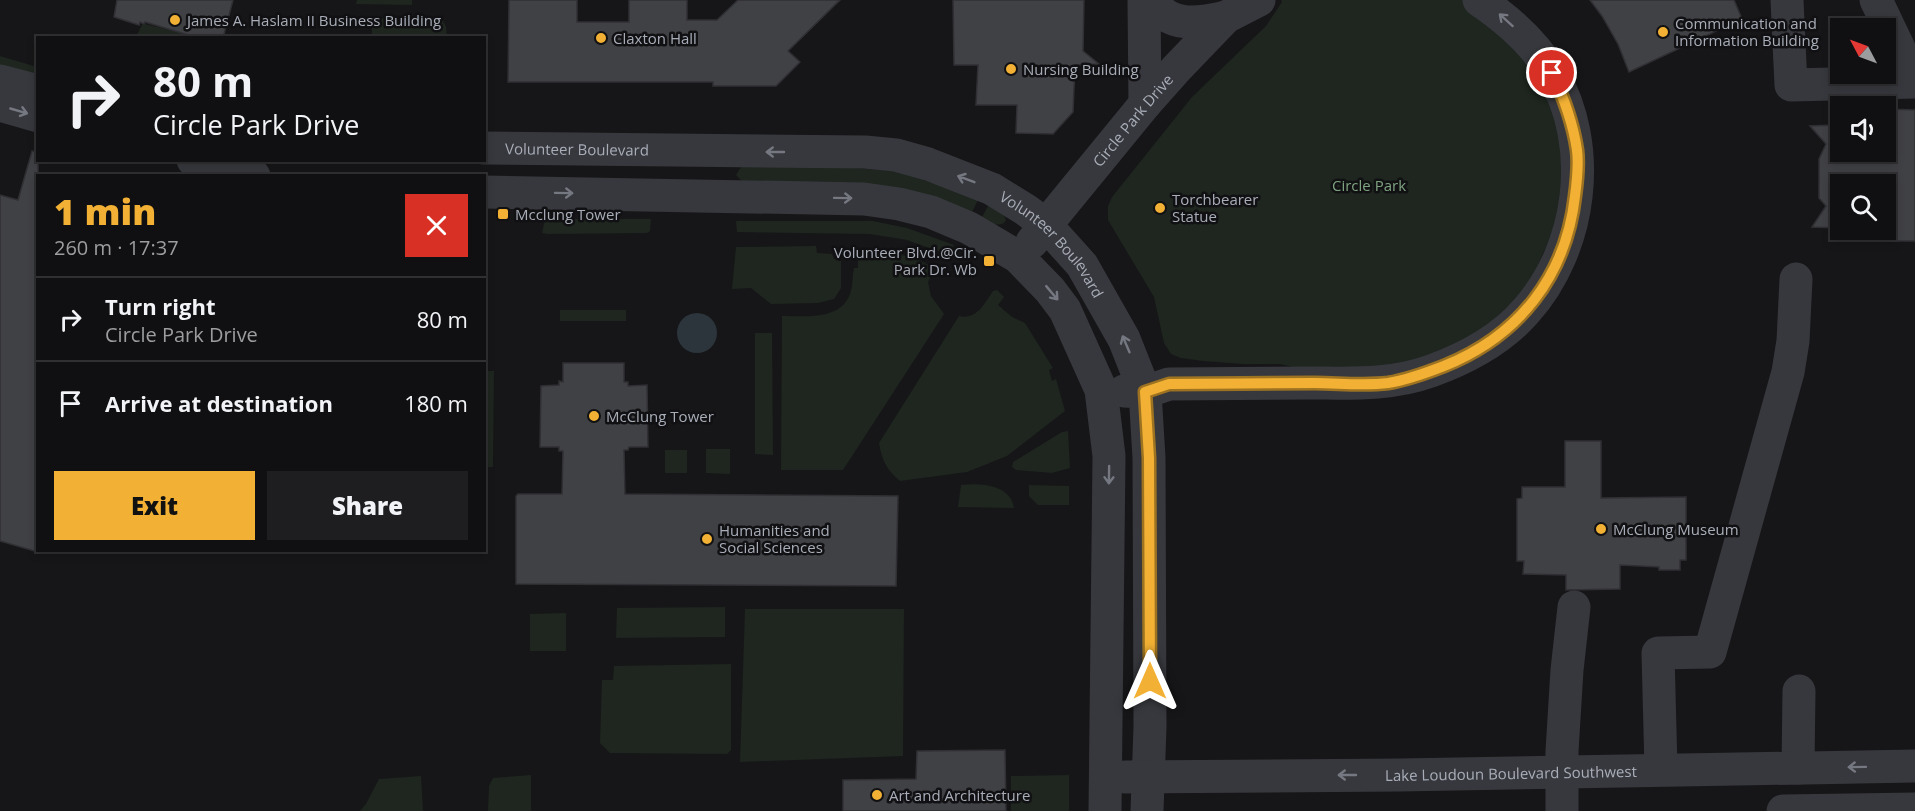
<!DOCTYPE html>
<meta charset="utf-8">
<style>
:root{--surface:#101012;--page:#1e1e20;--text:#f1f3f6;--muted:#9c9d9f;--line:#303032;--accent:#f2b134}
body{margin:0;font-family:"Open Sans",sans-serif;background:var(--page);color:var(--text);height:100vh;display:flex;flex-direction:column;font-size:22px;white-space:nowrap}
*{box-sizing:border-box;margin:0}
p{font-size:20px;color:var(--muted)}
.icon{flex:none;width:33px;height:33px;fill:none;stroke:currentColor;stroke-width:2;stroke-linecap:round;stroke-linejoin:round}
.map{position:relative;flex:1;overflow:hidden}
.side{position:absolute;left:36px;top:174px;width:450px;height:378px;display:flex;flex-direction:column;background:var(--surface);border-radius:0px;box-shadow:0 3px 9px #0003,0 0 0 2px var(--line)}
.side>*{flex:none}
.top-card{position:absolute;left:36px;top:36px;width:450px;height:126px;border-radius:0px;box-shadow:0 3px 9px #0003,0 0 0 2px var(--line);background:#101012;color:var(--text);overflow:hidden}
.needle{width:39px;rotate:311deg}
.controls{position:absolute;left:1830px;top:18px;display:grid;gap:12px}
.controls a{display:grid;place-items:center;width:66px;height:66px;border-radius:0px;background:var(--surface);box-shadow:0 3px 9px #0003,0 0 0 2px var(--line);font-size:30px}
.pin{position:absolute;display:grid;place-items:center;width:51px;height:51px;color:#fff;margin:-26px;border:3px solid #fff;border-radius:50%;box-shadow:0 2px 6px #0007}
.me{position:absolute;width:66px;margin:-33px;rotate:0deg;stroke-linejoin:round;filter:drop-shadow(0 0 4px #0008)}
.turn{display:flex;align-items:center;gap:21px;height:126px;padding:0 18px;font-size:27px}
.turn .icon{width:78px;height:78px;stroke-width:2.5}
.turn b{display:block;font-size:42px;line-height:51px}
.round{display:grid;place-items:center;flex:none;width:63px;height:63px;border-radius:0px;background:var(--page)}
.overview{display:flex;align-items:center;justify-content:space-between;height:102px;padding:0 18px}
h1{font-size:36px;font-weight:800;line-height:45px;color:var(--accent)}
.action{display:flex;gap:12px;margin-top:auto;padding:12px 18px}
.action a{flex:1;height:69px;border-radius:0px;background:var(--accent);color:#111;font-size:24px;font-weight:800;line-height:69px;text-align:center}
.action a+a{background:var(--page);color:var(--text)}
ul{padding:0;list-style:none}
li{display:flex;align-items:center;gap:18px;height:84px;padding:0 18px;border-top:2px solid var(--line)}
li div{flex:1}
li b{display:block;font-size:22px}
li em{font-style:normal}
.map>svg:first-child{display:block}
</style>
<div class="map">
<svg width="1915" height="811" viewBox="0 0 1915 811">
<rect width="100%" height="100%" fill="#161618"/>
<g fill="#1e261f">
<path d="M357,0H412V5L356,4Z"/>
<path d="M1281,0H1470L1541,68L1573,185L1522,302L1423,367L1310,371L1280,364H1243L1203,361L1181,358L1171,354L1164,343L1154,297L1108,220V206L1112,197L1192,97L1266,26L1282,2Z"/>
<path d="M382,18L442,19L446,27L447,37H372V24L378,19Z"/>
<path d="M145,24L197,37H136L142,25Z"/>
<path d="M0,56L37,67V78L0,67Z"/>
<path d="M741,167H839L896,171L979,198L971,214L742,181L736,175Z"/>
<path d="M989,204L1003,213L1006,220L1004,223C995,227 989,223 981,219Z"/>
<path d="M545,219H651L650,231L647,233L548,234L542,233Z"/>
<path d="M736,221H873L907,228L954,245L949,252L943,253L907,240L870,234L737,232Z"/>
<path d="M816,246L817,253L832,254L834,259L839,258L838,261H841V288L834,299L818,303L771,304L751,288L732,289L736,247Z"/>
<path d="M872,250L912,257L935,268L928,282L931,296L944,314L843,470H781L782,316C805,316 843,321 851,291C853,284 852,276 854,268H858V256L861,252L871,254Z"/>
<path d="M997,290L1004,297L998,305L1012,317L1025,323L1053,368L1049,370L1052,381L1056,379L1065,411L1007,456L967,472L900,481C887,470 882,461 879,443L959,316C977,320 984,304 993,291Z"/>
<rect x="560" y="310" width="66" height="11"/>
<path d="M755,333H772L773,455L755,454Z"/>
<path d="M484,371H494L493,467H485Z"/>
<path d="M1068,431L1070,468L1052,473L1016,470L1012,467L1013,462L1062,432Z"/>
<path d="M706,449H730V474L706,473Z"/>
<rect x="665" y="450" width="22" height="23"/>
<path d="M961,485C980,483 1010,484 1014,508L958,507Z"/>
<path d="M1029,485L1069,486V505H1038L1029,496Z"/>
<path d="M725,607V637L616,638L617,608Z"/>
<path d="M745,609H904L903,756L740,762Z"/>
<path d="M566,613V651H530V614Z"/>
<path d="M731,664V750L727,754L610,753L600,743L602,680H613L614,666Z"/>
<path d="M531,775V811H488L489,786L493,778Z"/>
<path d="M1069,775V811H1011V776Z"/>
<path d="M421,776L423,811H360L366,804L379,779Z"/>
</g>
<circle fill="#2c353c" cx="697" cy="333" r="20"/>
<g fill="#404145" stroke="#303034" stroke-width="1.5">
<path d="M117,0H233L223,38H198L145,22L144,24L140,22L139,25L114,17Z"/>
<path d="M509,0H577V22H629V0H687V20H717L738,0H840L788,51L800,62L776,86H713V82H508Z"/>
<path d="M953,0H1084L1083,51L1099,64L1075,65L1073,112L1053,134L1016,133L1017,105H976L978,65H954Z"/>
<path d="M1590,0H1734L1742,19L1629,72L1618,44L1602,16Z"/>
<path d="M1886,109L1915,110V241H1886V184H1840V228L1812,227L1826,206L1819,198V159L1826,144L1810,126L1834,125L1840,111V152H1886Z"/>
<path d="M32,151L38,152V552L0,541V195L18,200Z"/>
<path d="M563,363H624V382H628V386L647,385L648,447H629L628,450H624L625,494L898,496L896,586L516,584V496L518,494H562L563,451H559V447H540L541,386L559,385V381L563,382Z"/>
<path d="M1565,441H1601V498L1686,497V560H1680V570H1659V567L1620,565V589L1566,590V575L1523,574L1524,561H1517V499L1522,498V487H1565Z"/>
<path d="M1005,750L1006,811H843V780L916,779L917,751Z"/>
</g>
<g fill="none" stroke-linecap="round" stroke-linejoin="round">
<g stroke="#37383d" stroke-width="33">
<path d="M1144,0L1145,104"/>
<path d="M1152,0C1168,29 1199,23 1226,17"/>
<path d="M1787,0L1791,85L1915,82L1876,0"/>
<path d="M0,81L38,91"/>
<path d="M0,105L38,116"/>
<path id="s1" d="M484,148L865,152L896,155L928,164L992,189L1026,210L1046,225L1082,265L1124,339L1145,392L1149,458L1150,727L1147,811"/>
<path d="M193,160L254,176"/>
<path d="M484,192L864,199L899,204L931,212L969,228L1018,257L1050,290L1065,310L1101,390L1109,456L1105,811"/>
<path id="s2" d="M1032,242L1145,104L1177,68L1226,17L1259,0"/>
<path d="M1124,391L1145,392L1169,384C1215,384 1260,383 1306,383C1349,383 1389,386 1431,371C1467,358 1501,340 1526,311C1582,248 1595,146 1552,73C1535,43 1507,19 1479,0"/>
<path d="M1798,768L1799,691"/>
<path d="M1661,769L1658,653L1710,652L1788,372L1793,341L1796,279"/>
<path id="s3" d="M1125,777L1400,775L1915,766"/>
<path d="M1562,811V751L1567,670L1574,607"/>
<path d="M1783,811L1915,809"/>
</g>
</g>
<defs><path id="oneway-shaft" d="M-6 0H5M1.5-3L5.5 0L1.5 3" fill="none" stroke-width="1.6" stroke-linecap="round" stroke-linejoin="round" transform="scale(1.5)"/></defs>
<g stroke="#757881">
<use href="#oneway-shaft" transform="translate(1506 20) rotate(-138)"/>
<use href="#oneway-shaft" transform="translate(19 111) rotate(16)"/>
<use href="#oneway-shaft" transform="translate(775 152) rotate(-180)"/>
<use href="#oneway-shaft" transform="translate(966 179) rotate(-159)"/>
<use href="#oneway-shaft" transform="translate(564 193) rotate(1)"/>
<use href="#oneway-shaft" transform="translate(843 198) rotate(1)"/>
<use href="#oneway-shaft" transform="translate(1052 293) rotate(50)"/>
<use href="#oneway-shaft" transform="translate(1126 344) rotate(-113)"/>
<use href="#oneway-shaft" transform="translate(1109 475) rotate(91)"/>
<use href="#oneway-shaft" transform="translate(1857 767) rotate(179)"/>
<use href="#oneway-shaft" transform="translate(1347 775) rotate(-180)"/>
</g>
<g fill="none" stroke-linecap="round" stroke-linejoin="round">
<defs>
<path id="route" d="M1150,681L1149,458L1145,392L1169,384C1218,384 1266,383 1315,383C1338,383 1364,386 1388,383C1407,380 1426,373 1444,366C1519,336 1566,276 1575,196C1577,181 1579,165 1577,150C1573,123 1564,98 1552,73"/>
</defs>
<use href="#route" stroke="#9d7322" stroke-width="15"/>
<use href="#route" stroke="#f2b134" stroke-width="10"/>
</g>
<g fill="#f2b134" stroke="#111113" stroke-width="2">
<circle cx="175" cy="20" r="6"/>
<circle cx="1663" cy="32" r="6"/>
<circle cx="601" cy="38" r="6"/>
<circle cx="1011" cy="69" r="6"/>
<circle cx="1160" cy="208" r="6"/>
<rect x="497" y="208" width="12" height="12" rx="3"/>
<rect x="983" y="255" width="12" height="12" rx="3"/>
<circle cx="594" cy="416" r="6"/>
<circle cx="1601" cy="529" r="6"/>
<circle cx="707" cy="539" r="6"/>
<circle cx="877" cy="795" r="6"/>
</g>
<g text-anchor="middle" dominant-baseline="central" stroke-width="5" stroke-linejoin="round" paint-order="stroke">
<g font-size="15" fill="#a8adb8" stroke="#111113" text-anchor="start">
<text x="187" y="20">James A. Haslam II Business Building</text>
<text x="1675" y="23">Communication and<tspan x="1675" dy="17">Information Building</tspan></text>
<text x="613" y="38">Claxton Hall</text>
<text x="1023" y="69">Nursing Building</text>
<text x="1172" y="199">Torchbearer<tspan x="1172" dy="17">Statue</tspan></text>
<text x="515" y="214">Mcclung Tower</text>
<text x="977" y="252" text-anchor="end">Volunteer Blvd.@Cir.<tspan x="977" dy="17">Park Dr. Wb</tspan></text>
<text x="606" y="416">McClung Tower</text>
<text x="1613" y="529">McClung Museum</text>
<text x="719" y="530">Humanities and<tspan x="719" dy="17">Social Sciences</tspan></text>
<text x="889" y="795">Art and Architecture</text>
</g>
<g font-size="15" fill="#a8adb8" stroke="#111113">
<text stroke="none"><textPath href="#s2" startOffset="158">Circle Park Drive</textPath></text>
<text stroke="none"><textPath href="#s1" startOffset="93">Volunteer Boulevard</textPath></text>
<text stroke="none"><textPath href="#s1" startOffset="597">Volunteer Boulevard</textPath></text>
<text stroke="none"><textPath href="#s3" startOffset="386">Lake Loudoun Boulevard Southwest</textPath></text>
</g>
<g font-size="15" fill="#7fa381" stroke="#111113">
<text x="1369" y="185">Circle Park</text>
</g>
</g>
</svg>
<div class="controls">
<a><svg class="needle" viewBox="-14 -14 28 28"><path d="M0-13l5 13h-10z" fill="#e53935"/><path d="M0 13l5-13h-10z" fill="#9c9d9f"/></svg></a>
<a><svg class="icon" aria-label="sound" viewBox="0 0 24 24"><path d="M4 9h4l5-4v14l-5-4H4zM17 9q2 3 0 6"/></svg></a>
<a><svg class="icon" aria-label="search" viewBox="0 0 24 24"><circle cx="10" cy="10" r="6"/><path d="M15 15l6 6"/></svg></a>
</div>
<div class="pin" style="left:1552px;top:73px;background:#d93025"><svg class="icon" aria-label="arrive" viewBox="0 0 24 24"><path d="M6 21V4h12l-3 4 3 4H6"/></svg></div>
<svg class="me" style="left:1150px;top:681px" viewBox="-20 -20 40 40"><path d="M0-17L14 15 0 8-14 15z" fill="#f2b134" stroke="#fff" stroke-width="4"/></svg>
<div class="top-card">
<div class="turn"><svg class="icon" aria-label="right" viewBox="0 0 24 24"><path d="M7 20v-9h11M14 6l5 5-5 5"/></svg><div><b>80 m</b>Circle Park Drive</div></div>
</div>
<section class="side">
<div class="overview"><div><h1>1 min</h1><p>260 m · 17:37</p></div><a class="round" style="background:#d93025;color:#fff"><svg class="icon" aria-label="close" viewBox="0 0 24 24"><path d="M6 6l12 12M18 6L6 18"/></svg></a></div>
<ul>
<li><svg class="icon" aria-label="right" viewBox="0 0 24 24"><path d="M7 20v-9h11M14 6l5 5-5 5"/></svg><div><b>Turn right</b><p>Circle Park Drive</p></div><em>80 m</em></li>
<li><svg class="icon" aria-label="arrive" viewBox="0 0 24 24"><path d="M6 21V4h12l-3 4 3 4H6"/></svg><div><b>Arrive at destination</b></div><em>180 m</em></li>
</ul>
<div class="action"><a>Exit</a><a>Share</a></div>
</section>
</div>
